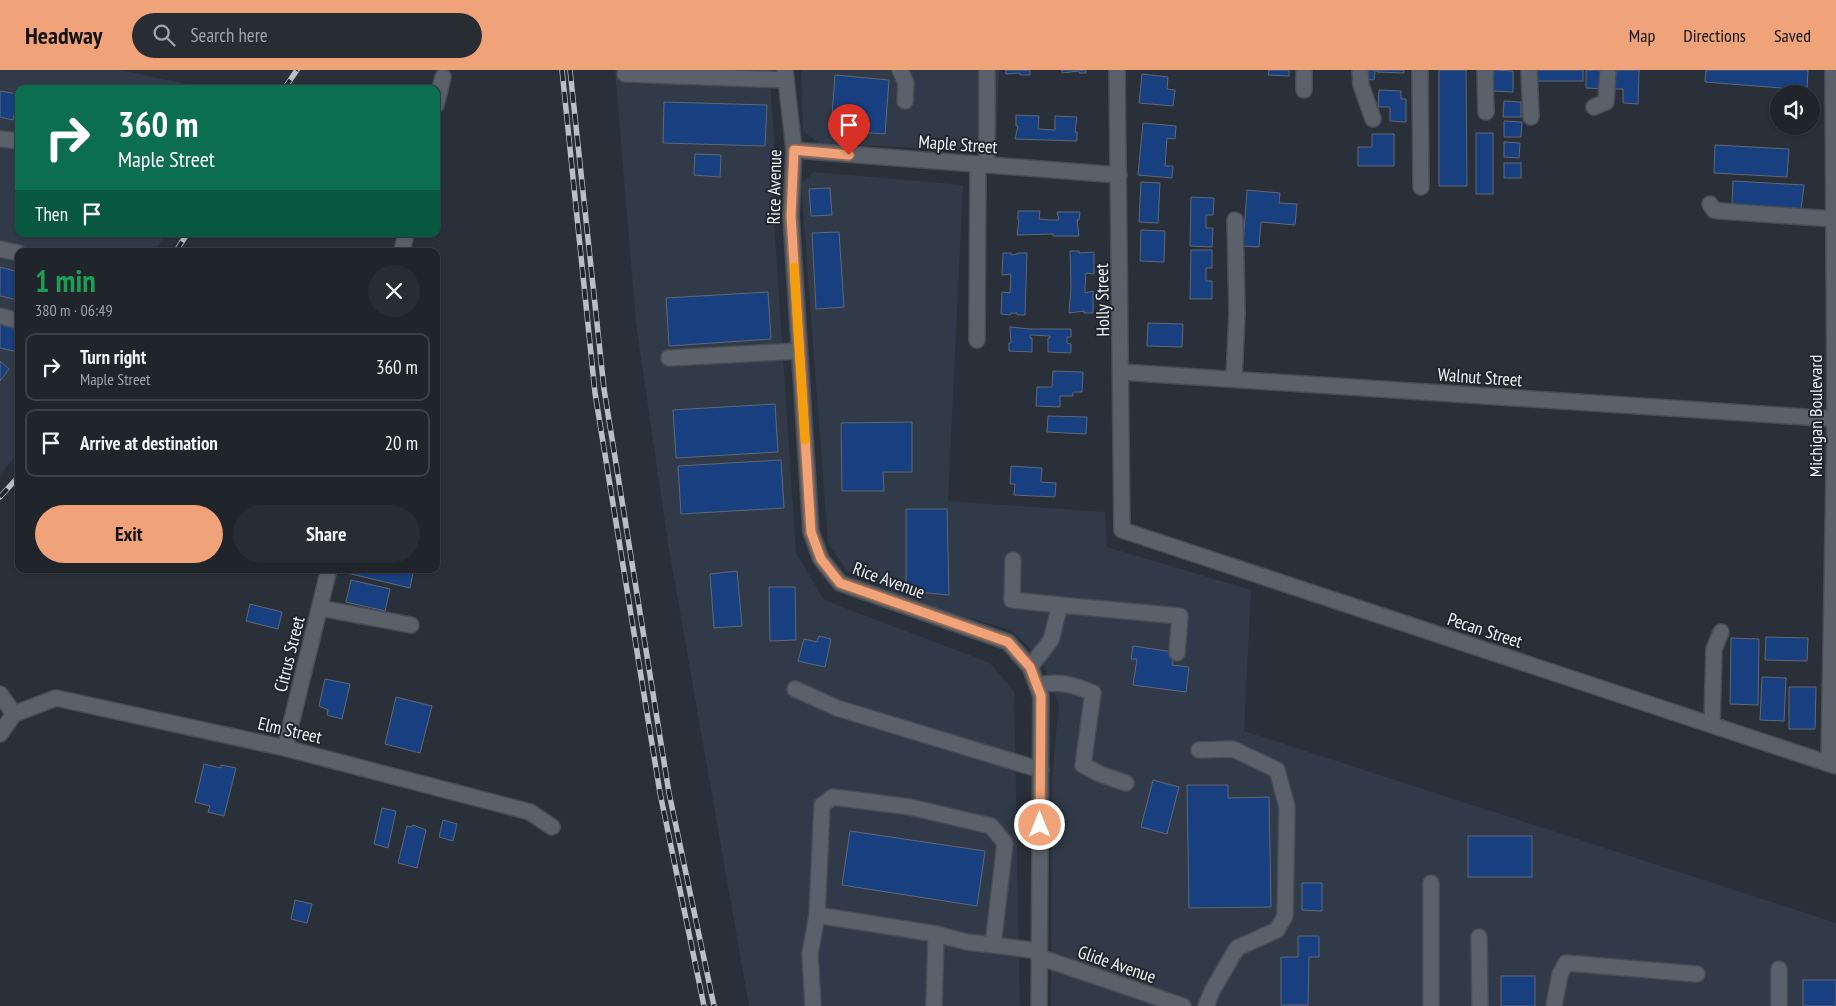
<!DOCTYPE html>
<meta charset="utf-8">
<style>
:root{--surface:#20242b;--page:#282c33;--text:#f1f3f6;--muted:#a2a4a9;--line:#3d4147;--accent:#f0a378}
body{margin:0;font-family:"PT Sans Narrow",sans-serif;background:var(--page);color:var(--text);height:100vh;display:flex;flex-direction:column;font-size:19px;white-space:nowrap}
*{box-sizing:border-box;margin:0}
p{font-size:16px;color:var(--muted)}
.icon{flex:none;width:28px;height:28px;fill:none;stroke:currentColor;stroke-width:2;stroke-linecap:round;stroke-linejoin:round}
.map{position:relative;flex:1;overflow:hidden}
.side{position:absolute;left:15px;top:178px;width:425px;height:325px;display:flex;flex-direction:column;background:var(--surface);border-radius:10px;box-shadow:0 1px 4px #0004,0 0 0 1px var(--line)}
.side>*{flex:none}
.banner{position:absolute;left:15px;top:15px;width:425px;height:152px;border-radius:10px;box-shadow:0 1px 4px #0004,0 0 0 1px var(--line);background:#0b6e4f;color:#fff;overflow:hidden}
.controls{position:absolute;left:1770px;top:15px;display:grid;gap:10px}
.controls a{display:grid;place-items:center;width:50px;height:50px;border-radius:50%;background:var(--surface);box-shadow:0 1px 4px #0004,0 0 0 1px var(--line);font-size:25px}
.pin{position:absolute;display:grid;place-items:center;width:42px;height:42px;color:#fff;margin:-51px -21px;border-radius:50% 50% 50% 0;rotate:-45deg;box-shadow:0 0 5px #0007}
.pin .icon{rotate:45deg}
.me{position:absolute;width:55px;margin:-28px;rotate:0deg;stroke-linejoin:round;filter:drop-shadow(0 0 4px #0008)}
.turn{display:flex;align-items:center;gap:18px;height:105px;padding:0 20px;font-size:22px}
.turn .icon{width:65px;height:65px;stroke-width:2.5}
.turn b{display:block;font-size:35px;line-height:42px}
.then{display:flex;align-items:center;height:48px;padding:0 20px;background:#0003;gap:10px;font-size:19px}
.round{display:grid;place-items:center;flex:none;width:52px;height:52px;border-radius:26px;background:var(--page)}
.overview{display:flex;align-items:center;justify-content:space-between;height:85px;padding:0 20px}
h1{font-size:30px;font-weight:700;line-height:38px;color:#1e9e55}
.button{display:flex;gap:10px;margin-top:auto;padding:10px 20px}
.button a{flex:1;height:58px;border-radius:30px;background:var(--accent);color:#111;font-size:20px;font-weight:700;line-height:58px;text-align:center}
.button a+a{background:var(--page);color:var(--text)}
ul{padding:0;list-style:none}
li{display:flex;align-items:center;gap:15px;height:68px;margin:0 10px 8px;padding:0 10px;border:2px solid var(--line);border-radius:10px}
li div{flex:1}
li b{display:block;font-size:19px}
li em{font-style:normal}
header{display:flex;align-items:center;gap:30px;box-sizing:border-box;height:70px;padding:0 25px;background:var(--accent);color:#111}
header strong{font-size:24px}
nav{display:flex;gap:28px;margin-inline-start:auto;font-size:18px}
.search{width:350px;height:45px;background:var(--page);display:flex;align-items:center;gap:12px;box-sizing:border-box;padding:0 18px;border-radius:28px;color:var(--muted);font-size:19px}
.map>svg:first-child{display:block}
</style>
<header>
<strong>Headway</strong>
<div class="search"><svg class="icon" aria-label="search" viewBox="0 0 24 24"><circle cx="10" cy="10" r="6"/><path d="M15 15l6 6"/></svg>Search here</div>
<nav><a>Map</a><a>Directions</a><a>Saved</a></nav>
</header>
<div class="map">
<svg width="1836" height="936" viewBox="0 0 1836 936">
<rect width="100%" height="100%" fill="#2a3039"/>
<g fill="#313a48">
<path d="M0,0H120L210,19H19V164H166L155,181H19V382L0,404Z"/>
<path d="M615,0H769L774,67L771,107L796,483L824,530L990,593L1014,621L1020,936H749L668,473L636,253Z"/>
<path d="M801,0H999L996,82L819,73L803,61Z"/>
<path d="M814,102L963,115L948,431L1105,442L1107,477L1251,520L1244,661L1836,853V936H1051L1052,707L1059,634L1040,588L1011,560L923,535L847,501L828,473L801,114Z"/>
</g>
<g fill="#183f80" stroke="#616872">
<path d="M1006,0H1030V5H1020V3L1006,4Z"/>
<path d="M1062,0H1086V3H1079V1L1062,3Z"/>
<path d="M1269,0H1289V6L1268,5Z"/>
<path d="M1366,0H1375L1374,10L1365,9Z"/>
<path d="M1377,0H1404V3L1377,2Z"/>
<path d="M1439,0H1466L1467,116H1439Z"/>
<path d="M1494,0L1513,1V22L1493,21Z"/>
<rect x="1536" y="0" width="47" height="11"/>
<path d="M1586,0H1605L1604,19L1586,18Z"/>
<path d="M1615,0H1639L1638,34L1623,33V19H1614Z"/>
<path d="M1706,0H1808L1807,20L1705,12Z"/>
<path d="M1142,4L1168,7L1167,19L1175,20L1173,36L1139,33Z"/>
<path d="M835,5L889,10L885,64L831,60Z"/>
<path d="M1379,20L1401,21V29H1406V52L1390,51V37H1378Z"/>
<path d="M0,21L18,24L13,50L0,47Z"/>
<path d="M1504,31L1521,32V47H1503Z"/>
<path d="M664,32L767,35L765,76L663,73Z"/>
<path d="M1016,45L1039,46L1038,59L1055,60V46L1077,47L1075,62H1077V71L1015,69L1018,56H1016Z"/>
<path d="M1504,51L1522,52L1521,67H1504Z"/>
<path d="M1143,53L1176,56L1175,69L1167,68L1165,96H1173L1172,108L1138,105Z"/>
<rect x="1476" y="63" width="17" height="61"/>
<path d="M1372,64H1394V96H1358V77H1372Z"/>
<path d="M1504,72L1520,73L1519,88L1504,87Z"/>
<path d="M1715,75L1789,79L1787,107L1714,103Z"/>
<path d="M695,84L721,85L720,107L694,105Z"/>
<rect x="1504" y="93" width="17" height="15"/>
<path d="M1733,111L1804,115L1801,139L1732,134Z"/>
<path d="M1141,112L1160,113L1158,153L1139,152Z"/>
<path d="M830,118L832,145L811,146L809,119Z"/>
<path d="M1247,120L1280,123L1279,133L1297,134L1295,155L1261,152L1259,177L1243,176Z"/>
<path d="M1191,127L1214,128L1213,145H1206V158H1213L1212,177L1190,176Z"/>
<path d="M1018,141H1040L1039,149L1050,150H1059L1057,142H1080L1079,150H1077L1079,166H1053V164L1017,165L1019,150H1018Z"/>
<path d="M1141,160L1165,161L1164,192L1140,191Z"/>
<path d="M839,162L844,237L816,239L812,163Z"/>
<path d="M1191,180H1212V198H1206V211H1212V229H1190Z"/>
<path d="M1070,181H1079V183L1094,182V204L1086,203L1085,216V223L1093,221V243H1084V241L1069,243L1071,217Z"/>
<path d="M1003,183H1011V185L1017,184V183H1027L1025,245H1017V243H1011L1010,245L1001,244L1002,222L1010,223L1011,204L1002,205Z"/>
<path d="M0,197L19,202V230L0,226Z"/>
<path d="M768,222L771,269L669,276L666,228Z"/>
<path d="M0,253L19,257L18,282L0,278Z"/>
<path d="M1148,253L1183,254L1182,277L1147,276Z"/>
<path d="M1010,257L1030,259H1071V267H1067V273L1071,274V283L1048,282V268H1050V266L1030,265V268H1032V282L1009,281V273H1011Z"/>
<path d="M0,291L9,299L0,311Z"/>
<path d="M1053,301L1083,302L1082,322H1073V326H1060V337L1036,336L1037,317H1052Z"/>
<path d="M775,334L778,382L676,388L673,340Z"/>
<path d="M1048,346L1087,347L1086,364L1047,362Z"/>
<path d="M912,352V402H883L884,421H842L841,353Z"/>
<path d="M781,390L784,438L681,444L678,396Z"/>
<path d="M1011,396L1042,398L1041,412L1056,413L1055,427L1014,425L1015,414H1010Z"/>
<path d="M906,439H947L949,525L906,521Z"/>
<path d="M348,499H394L413,503L410,518L347,503Z"/>
<path d="M737,501L742,556L714,558L710,504Z"/>
<path d="M351,510L390,519L385,541L346,532Z"/>
<path d="M769,517H795L796,570L770,571Z"/>
<path d="M250,534L282,542L278,559L246,551Z"/>
<path d="M819,566L831,569L825,597L798,591L804,569L817,572Z"/>
<path d="M1766,567L1808,568L1807,591L1765,590Z"/>
<path d="M1731,568L1759,569L1758,635L1730,634Z"/>
<path d="M1133,576L1173,582L1172,595L1189,597L1186,622L1133,615L1137,589H1131Z"/>
<path d="M1762,607L1786,608L1784,651L1760,650Z"/>
<path d="M325,609L350,614L342,649L327,645L328,640L319,636Z"/>
<path d="M1789,617H1816L1815,659H1789Z"/>
<path d="M396,627L432,636L420,683L385,674Z"/>
<path d="M204,694L221,698V695L236,698L224,746L208,742L210,736L195,732Z"/>
<path d="M1153,710L1179,717L1167,764L1141,757Z"/>
<path d="M1187,715H1228V728L1269,727L1271,837L1189,838Z"/>
<path d="M382,738L396,741L388,778L374,774Z"/>
<path d="M443,750L457,754L453,771L439,767Z"/>
<path d="M413,755L426,760L417,798L398,793L407,756L412,757Z"/>
<path d="M850,761L985,781L977,836L842,815Z"/>
<rect x="1468" y="766" width="64" height="41"/>
<path d="M1302,813H1322V841L1302,840Z"/>
<path d="M295,830L312,834L307,853L291,849Z"/>
<path d="M1298,866H1319V887H1309L1308,935H1281V887H1298Z"/>
<rect x="1501" y="906" width="34" height="30"/>
<rect x="1803" y="910" width="33" height="26"/>
</g>
<g fill="none" stroke-linecap="round" stroke-linejoin="round">
<defs>
<g id="minor">
<path d="M785,0L794,80L791,146L811,462L821,489L840,513L1008,572L1030,597L1041,626L1039,936"/>
<path d="M900,0L906,13L905,31"/>
<path d="M1117,0L1122,460L1836,696"/>
<path d="M1304,0V20"/>
<path d="M1360,0L1361,15L1373,49"/>
<path d="M1420,0L1421,117"/>
<path d="M1485,0L1486,42"/>
<path d="M1529,0L1531,47"/>
<path d="M625,4L786,10"/>
<path d="M436,35L443,7"/>
<path d="M1594,37L1606,32L1608,0"/>
<path d="M0,69L19,71"/>
<path d="M794,80L1119,105"/>
<path d="M987,95V0"/>
<path d="M1710,134L1714,140L1720,141L1834,149"/>
<path d="M0,179L19,183"/>
<path d="M402,181L406,164"/>
<path d="M0,246L19,251"/>
<path d="M977,270L978,94"/>
<path d="M669,288L799,281"/>
<path d="M1121,302L1836,349"/>
<path d="M1234,309L1237,243L1235,150"/>
<path d="M1013,490L1012,530L1060,535L1051,570L1030,597"/>
<path d="M1060,535L1180,546L1177,583"/>
<path d="M320,538L411,555"/>
<path d="M1037,615C1060,611 1072,614 1093,623L1083,695L1100,704L1126,713"/>
<path d="M795,619L837,638L1041,700"/>
<path d="M0,624L14,644L56,628L285,678L530,742L552,757"/>
<path d="M1712,655L1714,579L1721,562"/>
<path d="M0,664L14,644"/>
<path d="M285,678L329,499"/>
<path d="M1199,680L1233,679L1277,700L1287,737L1285,846L1277,860L1237,878L1212,921L1206,936"/>
<path d="M1829,693L1835,349L1833,0"/>
<path d="M1431,813V936"/>
<path d="M1479,867L1480,936"/>
<path d="M993,875L967,872L936,864L817,845L822,735L833,727L910,737L991,756L1005,773L993,875L1039,881"/>
<path d="M1039,887L1183,936"/>
<path d="M1779,899V936"/>
<path d="M813,936L810,884L817,845"/>
<path d="M934,936L936,864"/>
<path d="M1554,936L1560,904L1566,893L1697,904"/>
</g>
</defs>
<use href="#minor" stroke="#484d54" stroke-width="18"/>
<use href="#minor" stroke="#5b616b" stroke-width="15"/>
<defs>
<g id="rail">
<path d="M562,0L595,323L660,723L704,936"/>
<path d="M570,0L604,319L669,723L714,936"/>
<path d="M284,19L297,0"/>
<path d="M176,181L187,164"/>
<path d="M0,427L19,406"/>
</g>
</defs>
<use href="#rail" stroke="#babec5" stroke-width="5.5"/>
<use href="#rail" stroke="#20262e" stroke-width="4" stroke-dasharray="11" stroke-linecap="butt"/>
</g>
<g fill="none" stroke-linecap="round" stroke-linejoin="round">
<defs>
<path id="route" d="M849,85L794,80L791,146L811,462L821,489L840,513L1008,572L1030,597L1041,626L1040,755"/>
</defs>
<use href="#route" stroke="#9c6a4e" stroke-width="12"/>
<use href="#route" stroke="#f0a378" stroke-width="9"/>
<path stroke="#f59e0b" stroke-width="9" d="M794,197L805,370"/>
</g>
<g text-anchor="middle" dominant-baseline="central" stroke-width="4" stroke-linejoin="round" paint-order="stroke">
<g font-size="18" fill="#f0f3f9" stroke="#20262e">
<text transform="translate(958 74) rotate(4)">Maple Street</text>
<text transform="translate(774 117) rotate(-89)">Rice Avenue</text>
<text transform="translate(1102 230) rotate(-91)">Holly Street</text>
<text transform="translate(1480 307) rotate(4)">Walnut Street</text>
<text transform="translate(1815 346) rotate(-90)">Michigan Boulevard</text>
<text transform="translate(889 510) rotate(20)">Rice Avenue</text>
<text transform="translate(1485 560) rotate(18)">Pecan Street</text>
<text transform="translate(289 584) rotate(-76)">Citrus Street</text>
<text transform="translate(290 660) rotate(13)">Elm Street</text>
<text transform="translate(1117 894) rotate(19)">Glide Avenue</text>
</g>
</g>
</svg>
<div class="controls">
<a><svg class="icon" aria-label="sound" viewBox="0 0 24 24"><path d="M4 9h4l5-4v14l-5-4H4zM17 9q2 3 0 6"/></svg></a>
</div>
<div class="pin" style="left:849px;top:85px;background:#d93025"><svg class="icon" aria-label="arrive" viewBox="0 0 24 24"><path d="M6 21V4h12l-3 4 3 4H6"/></svg></div>
<svg class="me" style="left:1040px;top:755px" viewBox="-20 -20 40 40"><circle r="17" fill="#f0a378" stroke="#fff" stroke-width="3"/><path d="M0-11L8 9 0 5-8 9z" fill="#fff"/></svg>
<div class="banner">
<div class="turn"><svg class="icon" aria-label="right" viewBox="0 0 24 24"><path d="M7 20v-9h11M14 6l5 5-5 5"/></svg><div><b>360 m</b>Maple Street</div></div>
<div class="then">Then<svg class="icon" aria-label="arrive" viewBox="0 0 24 24"><path d="M6 21V4h12l-3 4 3 4H6"/></svg></div>
</div>
<section class="side">
<div class="overview"><div><h1>1 min</h1><p>380 m · 06:49</p></div><a class="round"><svg class="icon" aria-label="close" viewBox="0 0 24 24"><path d="M6 6l12 12M18 6L6 18"/></svg></a></div>
<ul>
<li><svg class="icon" aria-label="right" viewBox="0 0 24 24"><path d="M7 20v-9h11M14 6l5 5-5 5"/></svg><div><b>Turn right</b><p>Maple Street</p></div><em>360 m</em></li>
<li><svg class="icon" aria-label="arrive" viewBox="0 0 24 24"><path d="M6 21V4h12l-3 4 3 4H6"/></svg><div><b>Arrive at destination</b></div><em>20 m</em></li>
</ul>
<div class="button"><a>Exit</a><a>Share</a></div>
</section>
</div>
